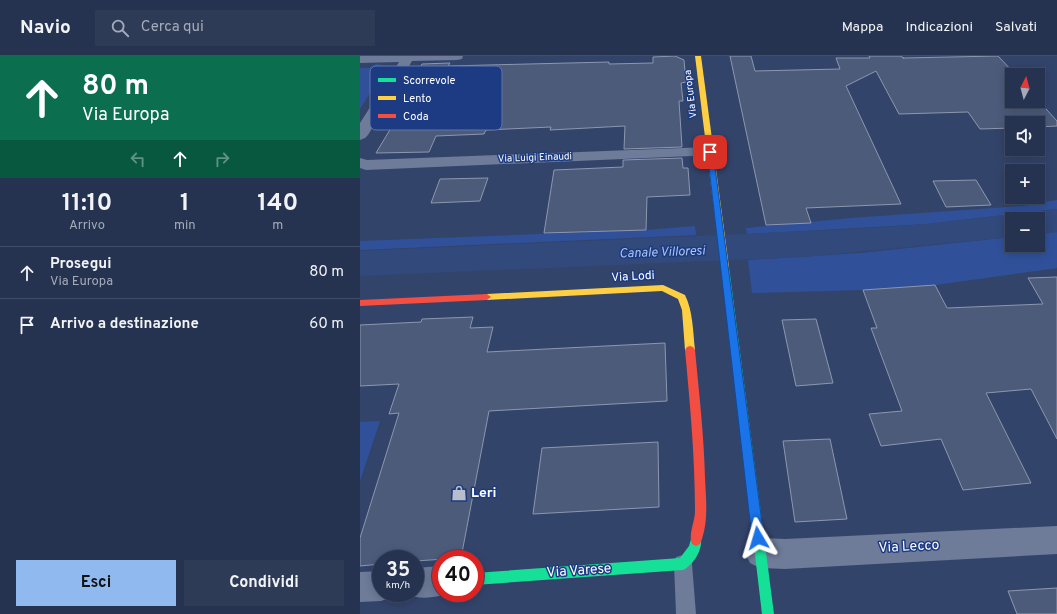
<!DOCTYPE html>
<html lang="it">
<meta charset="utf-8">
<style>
:root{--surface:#263350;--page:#2e3b57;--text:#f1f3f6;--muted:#a4aab7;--line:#424e67;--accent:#90b9f0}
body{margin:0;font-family:Overpass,sans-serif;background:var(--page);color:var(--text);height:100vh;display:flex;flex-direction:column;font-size:15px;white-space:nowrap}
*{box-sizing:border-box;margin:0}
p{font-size:13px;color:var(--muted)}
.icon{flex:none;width:22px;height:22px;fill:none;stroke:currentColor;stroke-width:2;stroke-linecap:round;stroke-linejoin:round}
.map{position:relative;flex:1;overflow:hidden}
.sheet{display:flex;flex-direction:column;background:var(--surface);width:360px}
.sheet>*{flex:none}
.hud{background:#0b6e4f;color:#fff;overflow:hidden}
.needle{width:26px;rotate:6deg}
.tools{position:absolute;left:645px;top:12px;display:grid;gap:8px}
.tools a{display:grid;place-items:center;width:40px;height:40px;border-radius:0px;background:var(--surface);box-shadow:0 2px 10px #0003,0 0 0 1px var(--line);font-size:20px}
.speed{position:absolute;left:12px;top:494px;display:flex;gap:8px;font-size:20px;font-weight:700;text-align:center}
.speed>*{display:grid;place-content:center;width:52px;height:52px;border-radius:50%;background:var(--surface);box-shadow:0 2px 10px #0003,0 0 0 1px var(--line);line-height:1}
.speed small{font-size:10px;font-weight:400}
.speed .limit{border:6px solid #d22;background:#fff;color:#111}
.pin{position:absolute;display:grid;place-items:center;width:34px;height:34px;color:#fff;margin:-17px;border-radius:8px;box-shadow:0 2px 6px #0006}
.me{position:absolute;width:44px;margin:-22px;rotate:353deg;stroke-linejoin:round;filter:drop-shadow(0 0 3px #0008)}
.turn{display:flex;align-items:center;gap:14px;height:84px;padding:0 16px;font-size:18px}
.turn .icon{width:52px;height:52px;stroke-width:2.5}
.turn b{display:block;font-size:28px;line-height:34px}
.lanes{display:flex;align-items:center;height:38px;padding:0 16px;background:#0003;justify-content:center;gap:20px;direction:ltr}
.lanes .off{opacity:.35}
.eta{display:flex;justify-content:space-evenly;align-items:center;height:68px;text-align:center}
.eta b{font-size:24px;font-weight:700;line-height:28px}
.primary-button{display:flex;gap:8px;margin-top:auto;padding:8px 16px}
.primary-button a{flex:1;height:46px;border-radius:0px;background:var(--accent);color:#111;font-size:16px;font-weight:700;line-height:46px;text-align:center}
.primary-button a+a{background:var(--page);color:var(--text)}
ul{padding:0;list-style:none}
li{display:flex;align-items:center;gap:12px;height:52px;padding:0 16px;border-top:1px solid var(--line)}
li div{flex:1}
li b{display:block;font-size:15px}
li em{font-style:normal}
header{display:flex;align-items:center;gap:24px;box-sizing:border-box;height:56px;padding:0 20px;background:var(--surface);border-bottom:1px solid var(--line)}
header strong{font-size:19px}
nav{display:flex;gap:22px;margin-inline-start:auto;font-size:14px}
.search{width:280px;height:36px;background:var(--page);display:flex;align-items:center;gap:10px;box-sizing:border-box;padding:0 14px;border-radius:0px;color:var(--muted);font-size:15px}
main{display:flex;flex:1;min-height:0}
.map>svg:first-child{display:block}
</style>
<header>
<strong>Navio</strong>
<div class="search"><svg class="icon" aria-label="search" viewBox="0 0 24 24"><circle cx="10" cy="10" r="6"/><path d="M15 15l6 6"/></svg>Cerca qui</div>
<nav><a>Mappa</a><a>Indicazioni</a><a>Salvati</a></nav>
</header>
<main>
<section class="sheet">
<div class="hud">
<div class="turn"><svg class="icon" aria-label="ahead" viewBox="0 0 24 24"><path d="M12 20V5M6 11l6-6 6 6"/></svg><div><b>80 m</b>Via Europa</div></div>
<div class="lanes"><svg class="icon off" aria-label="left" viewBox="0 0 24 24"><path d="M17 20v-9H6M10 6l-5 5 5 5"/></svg><svg class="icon" aria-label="ahead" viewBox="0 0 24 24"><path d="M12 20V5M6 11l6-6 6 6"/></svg><svg class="icon off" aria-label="right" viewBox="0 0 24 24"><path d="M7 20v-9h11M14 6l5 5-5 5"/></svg></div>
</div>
<div class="eta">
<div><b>11:10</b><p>Arrivo</p></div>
<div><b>1</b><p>min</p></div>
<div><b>140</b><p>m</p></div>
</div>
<ul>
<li><svg class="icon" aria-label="ahead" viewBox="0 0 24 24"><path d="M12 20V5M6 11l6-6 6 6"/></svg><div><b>Prosegui</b><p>Via Europa</p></div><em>80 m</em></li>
<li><svg class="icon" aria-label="arrive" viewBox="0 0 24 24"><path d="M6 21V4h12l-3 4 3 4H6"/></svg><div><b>Arrivo a destinazione</b></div><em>60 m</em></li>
</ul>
<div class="primary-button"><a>Esci</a><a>Condividi</a></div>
</section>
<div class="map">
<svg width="697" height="558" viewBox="0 0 697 558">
<rect width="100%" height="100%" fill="#33446b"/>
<g fill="#30519a">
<path d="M16,8L27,10L0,53V12H9Z"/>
<path d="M697,144V153L567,168L387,178L386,172L491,162L663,150Z"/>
<path d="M335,170L336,179L0,194V185L286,174Z"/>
<path d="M697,176V212L575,229L503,234L392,237L388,204L501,197L652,181V189H678V178Z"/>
<path d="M20,365L0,425V366Z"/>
</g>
<path fill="#31497b" d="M697,153V176L678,178V163H652V181L446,201L0,220V195L492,173L567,168Z"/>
<g fill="#4d5b7b" stroke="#8c97af">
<path d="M315,0L324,4L326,26L321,27L323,45H319L322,91L264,93L265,70L190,74L191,71L126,74L124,78L76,80L69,96L16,97L31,72H24L45,33H48L62,8L90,7L88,10L249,6V8L293,7V1Z"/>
<path d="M370,0H391L395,15L480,13L476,2H510L509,0H540L544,2H543L638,0L656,19H652V45L678,44L697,65V70L678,71V67H652V72L620,73L608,56L539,58L516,15L486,30L541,148L446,152L451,167L406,169Z"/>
<path d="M322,102L323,112H328L330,139L287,141L286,174L184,177L194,114L263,111V104Z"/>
<path d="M128,122L120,145L71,147L80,123Z"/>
<path d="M616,124L631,149L586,151L573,125Z"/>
<path d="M697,221V383L671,333L626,337L671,427L603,434L581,383L521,390L509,358L542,355L511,272H517L503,234L575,229L587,252L683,248L668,222Z"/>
<path d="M113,261L110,272L133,271L127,296L305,287L307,345L129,355L101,502L55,505V503H21V508L0,510V482L39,357L29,358L39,328L0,330V269L61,266L62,263Z"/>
<path d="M456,263L473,327L436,330L422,264Z"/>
<path d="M470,383L487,463L435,466L423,385Z"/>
<path d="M298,386L299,451L173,458L182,392Z"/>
<path d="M697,532V558H657L648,535Z"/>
</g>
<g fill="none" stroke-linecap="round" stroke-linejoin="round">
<path fill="#6e7b99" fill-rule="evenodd" d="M323,499L330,501L332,508L336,558H316L314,508L316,501Z"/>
<g fill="#6e7b99" fill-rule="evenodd">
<path d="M0,0H103L102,3L97,4L52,5L8,79L5,82L0,84V67L39,6L0,7Z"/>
<path d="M349,91L355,93L357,96L355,99L6,114L0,112V102L7,104Z"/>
<path d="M697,470V498L425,513L400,512L390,507L385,497L390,487L400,482L425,483Z"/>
<path d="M81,510V537H88C74,543 58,543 44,538L55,537V512Z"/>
<path d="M21,515V537H33L32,541L21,545L0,546V516Z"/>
</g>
<g fill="#16e098" fill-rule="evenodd">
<path d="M365,208L369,211L414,558H402L361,211Z"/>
<path d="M336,478L340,480C345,491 333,510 323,514L115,529V517L320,502L329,490L332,480Z"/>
</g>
<g fill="#ffcf43" fill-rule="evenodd">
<path d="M335,0H341L369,211L365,214L361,211Z"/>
<path d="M303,229L325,239C333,255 333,276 335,294L333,297H327L325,294L322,254L318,243L302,235L127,244L123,241L127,238Z"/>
</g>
<g fill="#f24e42" fill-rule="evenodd">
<path d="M127,238L131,241L127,244L0,250V244Z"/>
<path d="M330,290L333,291L335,294C339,337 344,379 345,422C346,444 349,467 340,488L336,490L332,488C328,478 335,466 335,455C335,401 330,348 325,294L327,291Z"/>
</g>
</g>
<path fill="#1a73e8" stroke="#114b97" d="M347,94L353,96L404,482L402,486L398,487L394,486L392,482Z"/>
<defs>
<symbol id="shop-bare" viewBox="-9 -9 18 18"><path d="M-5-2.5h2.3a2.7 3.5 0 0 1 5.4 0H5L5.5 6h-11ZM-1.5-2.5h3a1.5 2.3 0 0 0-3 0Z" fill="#b8becb" stroke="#1c3b82" stroke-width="2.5" paint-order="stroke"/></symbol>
</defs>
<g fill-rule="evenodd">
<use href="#shop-bare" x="88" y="426" width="22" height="22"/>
</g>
<g text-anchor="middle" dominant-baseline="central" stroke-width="3" stroke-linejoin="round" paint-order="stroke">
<g font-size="10" fill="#fff" stroke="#1c3b82">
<text transform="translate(331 38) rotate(-97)">Via Europa</text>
<text transform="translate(175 102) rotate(-2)">Via Luigi Einaudi</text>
</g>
<g font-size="12" fill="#fff" stroke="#1c3b82">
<text transform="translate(273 221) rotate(-3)">Via Lodi</text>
</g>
<g font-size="13" font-style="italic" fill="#acc3f2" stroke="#1c3b82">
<text transform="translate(302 197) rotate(-2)">Canale Villoresi</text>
</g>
<g font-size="14" font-weight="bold" fill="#fff" stroke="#1c3b82" text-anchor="start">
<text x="111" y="437">Leri</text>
</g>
<g font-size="14" fill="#fff" stroke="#1c3b82">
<text transform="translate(549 491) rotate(-3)">Via Lecco</text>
<text transform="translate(219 515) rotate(-4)">Via Varese</text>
</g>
</g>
<rect x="10" y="10" width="132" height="64" rx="6" fill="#1c3b82" stroke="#6076a8" stroke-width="1"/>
<rect x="18" y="22" width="18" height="4" fill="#16e098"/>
<rect x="18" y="40" width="18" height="4" fill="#ffcf43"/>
<rect x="18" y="58" width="18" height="4" fill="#f24e42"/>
<g font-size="11" fill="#fff">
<text x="43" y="28">Scorrevole</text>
<text x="43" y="46">Lento</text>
<text x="43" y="64">Coda</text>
</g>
</svg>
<div class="tools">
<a><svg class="needle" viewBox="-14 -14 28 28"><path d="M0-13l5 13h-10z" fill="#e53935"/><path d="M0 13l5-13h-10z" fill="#a4aab7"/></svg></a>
<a><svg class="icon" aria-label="sound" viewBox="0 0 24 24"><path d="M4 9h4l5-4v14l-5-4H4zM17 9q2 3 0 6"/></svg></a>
<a>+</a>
<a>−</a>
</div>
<div class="speed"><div>35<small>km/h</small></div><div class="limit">40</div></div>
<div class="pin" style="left:350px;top:96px;background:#d93025"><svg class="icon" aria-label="arrive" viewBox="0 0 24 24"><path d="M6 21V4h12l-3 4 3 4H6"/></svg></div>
<svg class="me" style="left:398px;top:482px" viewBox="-20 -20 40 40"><path d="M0-17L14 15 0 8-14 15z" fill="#1a73e8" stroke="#fff" stroke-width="4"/></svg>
</div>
</main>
